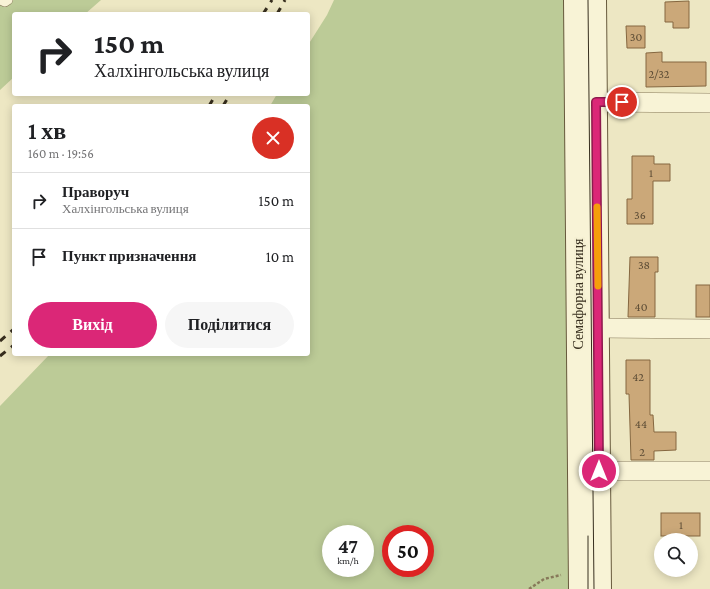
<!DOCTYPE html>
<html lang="uk">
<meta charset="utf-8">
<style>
:root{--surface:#fff;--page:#f6f6f6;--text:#202124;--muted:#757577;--line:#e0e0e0;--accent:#db2777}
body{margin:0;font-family:"Crimson Pro",serif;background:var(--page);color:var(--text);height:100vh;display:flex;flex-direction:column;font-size:15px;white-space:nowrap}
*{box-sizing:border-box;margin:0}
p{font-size:13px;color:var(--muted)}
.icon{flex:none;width:22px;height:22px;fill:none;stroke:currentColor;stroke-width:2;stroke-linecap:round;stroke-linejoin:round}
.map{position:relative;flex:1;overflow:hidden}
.panel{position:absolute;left:12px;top:104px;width:298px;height:252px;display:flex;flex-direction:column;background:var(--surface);border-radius:4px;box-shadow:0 2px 10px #0003}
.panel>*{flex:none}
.top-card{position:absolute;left:12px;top:12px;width:298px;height:84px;border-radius:4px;box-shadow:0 2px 10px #0003;background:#fff;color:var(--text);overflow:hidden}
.tools{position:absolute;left:654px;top:533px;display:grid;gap:8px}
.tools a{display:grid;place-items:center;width:44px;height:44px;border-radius:50%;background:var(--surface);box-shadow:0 2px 10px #0003;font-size:20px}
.speed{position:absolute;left:322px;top:525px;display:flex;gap:8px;font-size:20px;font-weight:700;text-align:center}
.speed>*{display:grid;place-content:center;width:52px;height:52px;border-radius:50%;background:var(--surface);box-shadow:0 2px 10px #0003;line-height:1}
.speed small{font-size:10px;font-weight:400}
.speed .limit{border:6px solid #d22;background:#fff;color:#111}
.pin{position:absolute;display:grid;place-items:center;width:34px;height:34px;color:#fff;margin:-17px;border:2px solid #fff;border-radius:50%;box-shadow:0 1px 4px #0007}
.me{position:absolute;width:44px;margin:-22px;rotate:0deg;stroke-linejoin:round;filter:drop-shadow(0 0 3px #0008)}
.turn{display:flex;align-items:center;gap:14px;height:84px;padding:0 16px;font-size:18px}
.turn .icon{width:52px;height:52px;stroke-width:2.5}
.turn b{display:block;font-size:28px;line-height:34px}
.round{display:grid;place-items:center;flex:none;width:42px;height:42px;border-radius:21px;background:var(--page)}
.overview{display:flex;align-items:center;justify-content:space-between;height:68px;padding:0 16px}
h1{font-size:24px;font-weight:600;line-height:30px}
.primary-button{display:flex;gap:8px;margin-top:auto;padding:8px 16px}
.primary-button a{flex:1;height:46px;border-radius:24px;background:var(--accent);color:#fff;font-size:16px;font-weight:600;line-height:46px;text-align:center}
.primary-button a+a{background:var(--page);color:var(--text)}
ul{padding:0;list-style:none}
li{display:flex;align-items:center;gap:12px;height:56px;padding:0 16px;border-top:1px solid var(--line)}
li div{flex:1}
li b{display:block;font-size:15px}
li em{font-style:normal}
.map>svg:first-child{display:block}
</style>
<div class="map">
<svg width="710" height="589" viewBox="0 0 710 589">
<rect width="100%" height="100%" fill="#ede7c3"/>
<g fill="#bccb97" fill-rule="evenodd">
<path d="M0,0H101L85,14H14V77L0,90Z"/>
<path d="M334,0H604L607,589H0V406L50,354H308V106H270L277,94H308V45L327,15ZM331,534H365V568H331ZM391,534H425V568H391Z"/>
</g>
<g fill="#cba879" stroke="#856740">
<path d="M689,1V28H673V22H665V2Z"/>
<path d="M626,26H645V48H627Z"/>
<path d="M662,52V62H706V86L646,87V53Z"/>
<path d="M632,156H654V164H670V181H653V224H627V199H632Z"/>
<path d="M630,257H658V272H655V317H628Z"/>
<rect x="696" y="285" width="14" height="32"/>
<path d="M626,360H650V415H653L654,432H676V450L654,451V460H631L629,394H626Z"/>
<rect x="661" y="513" width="39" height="23"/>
</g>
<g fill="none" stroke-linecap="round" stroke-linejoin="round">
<defs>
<path id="service" d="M0,0L5,2L8,0"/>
<g id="minor">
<path d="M596,102L710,103"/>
<path d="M598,328L710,329"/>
<path d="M599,471H710"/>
</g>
<g id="secondary">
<path d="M575,0L580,589"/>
<path d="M595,0L600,589"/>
</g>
</defs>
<use href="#service" stroke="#87795a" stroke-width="10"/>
<use href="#minor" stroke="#87795a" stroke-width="20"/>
<use href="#secondary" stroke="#685a3d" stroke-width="24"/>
<path stroke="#87795a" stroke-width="2.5" stroke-dasharray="3 2" stroke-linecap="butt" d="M529,589L544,579L561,575"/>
<use href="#service" stroke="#f8f3d6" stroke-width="9"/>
<use href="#minor" stroke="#f8f3d6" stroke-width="19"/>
<use href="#secondary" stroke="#f8f3d6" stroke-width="22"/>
<g stroke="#372e1e" stroke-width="1">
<path d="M588,0L594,589"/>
<path d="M588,536V589"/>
</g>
<g stroke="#372e1e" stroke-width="3" stroke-dasharray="7 7" stroke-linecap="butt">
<path d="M263,14L272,0"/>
<path d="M277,14L285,0"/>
<path d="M209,106L216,94"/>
<path d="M223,106L230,94"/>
<path d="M0,341L14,329"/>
<path d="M0,356L14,345"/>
</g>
</g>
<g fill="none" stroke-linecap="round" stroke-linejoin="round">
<defs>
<path id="route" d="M599,471L596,102H622"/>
</defs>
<use href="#route" stroke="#8e194d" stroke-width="10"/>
<use href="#route" stroke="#db2777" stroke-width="7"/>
<path stroke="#f59e0b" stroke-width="7" d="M597,207L598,286"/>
</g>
<g text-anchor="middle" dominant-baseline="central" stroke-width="4" stroke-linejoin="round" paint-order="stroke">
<g font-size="12" fill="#5c4c35">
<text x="636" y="37">30</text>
<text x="659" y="74">2/32</text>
<text x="651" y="173">1</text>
<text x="640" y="215">36</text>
<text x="644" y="265">38</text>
<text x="641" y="307">40</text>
<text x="638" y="377">42</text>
<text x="641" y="424">44</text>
<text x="642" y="452">2</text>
<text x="681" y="525">1</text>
</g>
<g font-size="14" fill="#372e1e" stroke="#f5f0d2">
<text transform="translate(578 294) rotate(-90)">Семафорна вулиця</text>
</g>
</g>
</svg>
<div class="tools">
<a><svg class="icon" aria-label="search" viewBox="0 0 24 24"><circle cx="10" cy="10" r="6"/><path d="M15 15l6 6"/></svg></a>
</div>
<div class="speed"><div>47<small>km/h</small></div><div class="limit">50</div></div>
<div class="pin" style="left:622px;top:102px;background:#d93025"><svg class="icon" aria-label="arrive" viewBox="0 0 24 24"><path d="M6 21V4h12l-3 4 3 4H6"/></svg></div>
<svg class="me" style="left:599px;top:471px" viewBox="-20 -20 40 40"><circle r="17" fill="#db2777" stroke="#fff" stroke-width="3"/><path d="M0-11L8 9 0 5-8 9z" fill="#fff"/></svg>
<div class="top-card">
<div class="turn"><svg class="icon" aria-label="right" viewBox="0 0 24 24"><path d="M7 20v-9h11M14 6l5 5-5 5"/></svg><div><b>150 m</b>Халхінгольська вулиця</div></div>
</div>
<section class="panel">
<div class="overview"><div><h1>1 хв</h1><p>160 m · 19:56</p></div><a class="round" style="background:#d93025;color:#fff"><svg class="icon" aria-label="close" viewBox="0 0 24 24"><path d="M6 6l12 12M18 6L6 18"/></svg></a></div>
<ul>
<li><svg class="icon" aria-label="right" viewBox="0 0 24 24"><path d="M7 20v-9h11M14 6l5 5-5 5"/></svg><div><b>Праворуч</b><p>Халхінгольська вулиця</p></div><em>150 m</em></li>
<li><svg class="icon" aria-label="arrive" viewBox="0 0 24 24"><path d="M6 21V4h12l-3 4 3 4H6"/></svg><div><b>Пункт призначення</b></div><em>10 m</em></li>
</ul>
<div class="primary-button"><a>Вихід</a><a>Поділитися</a></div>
</section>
</div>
